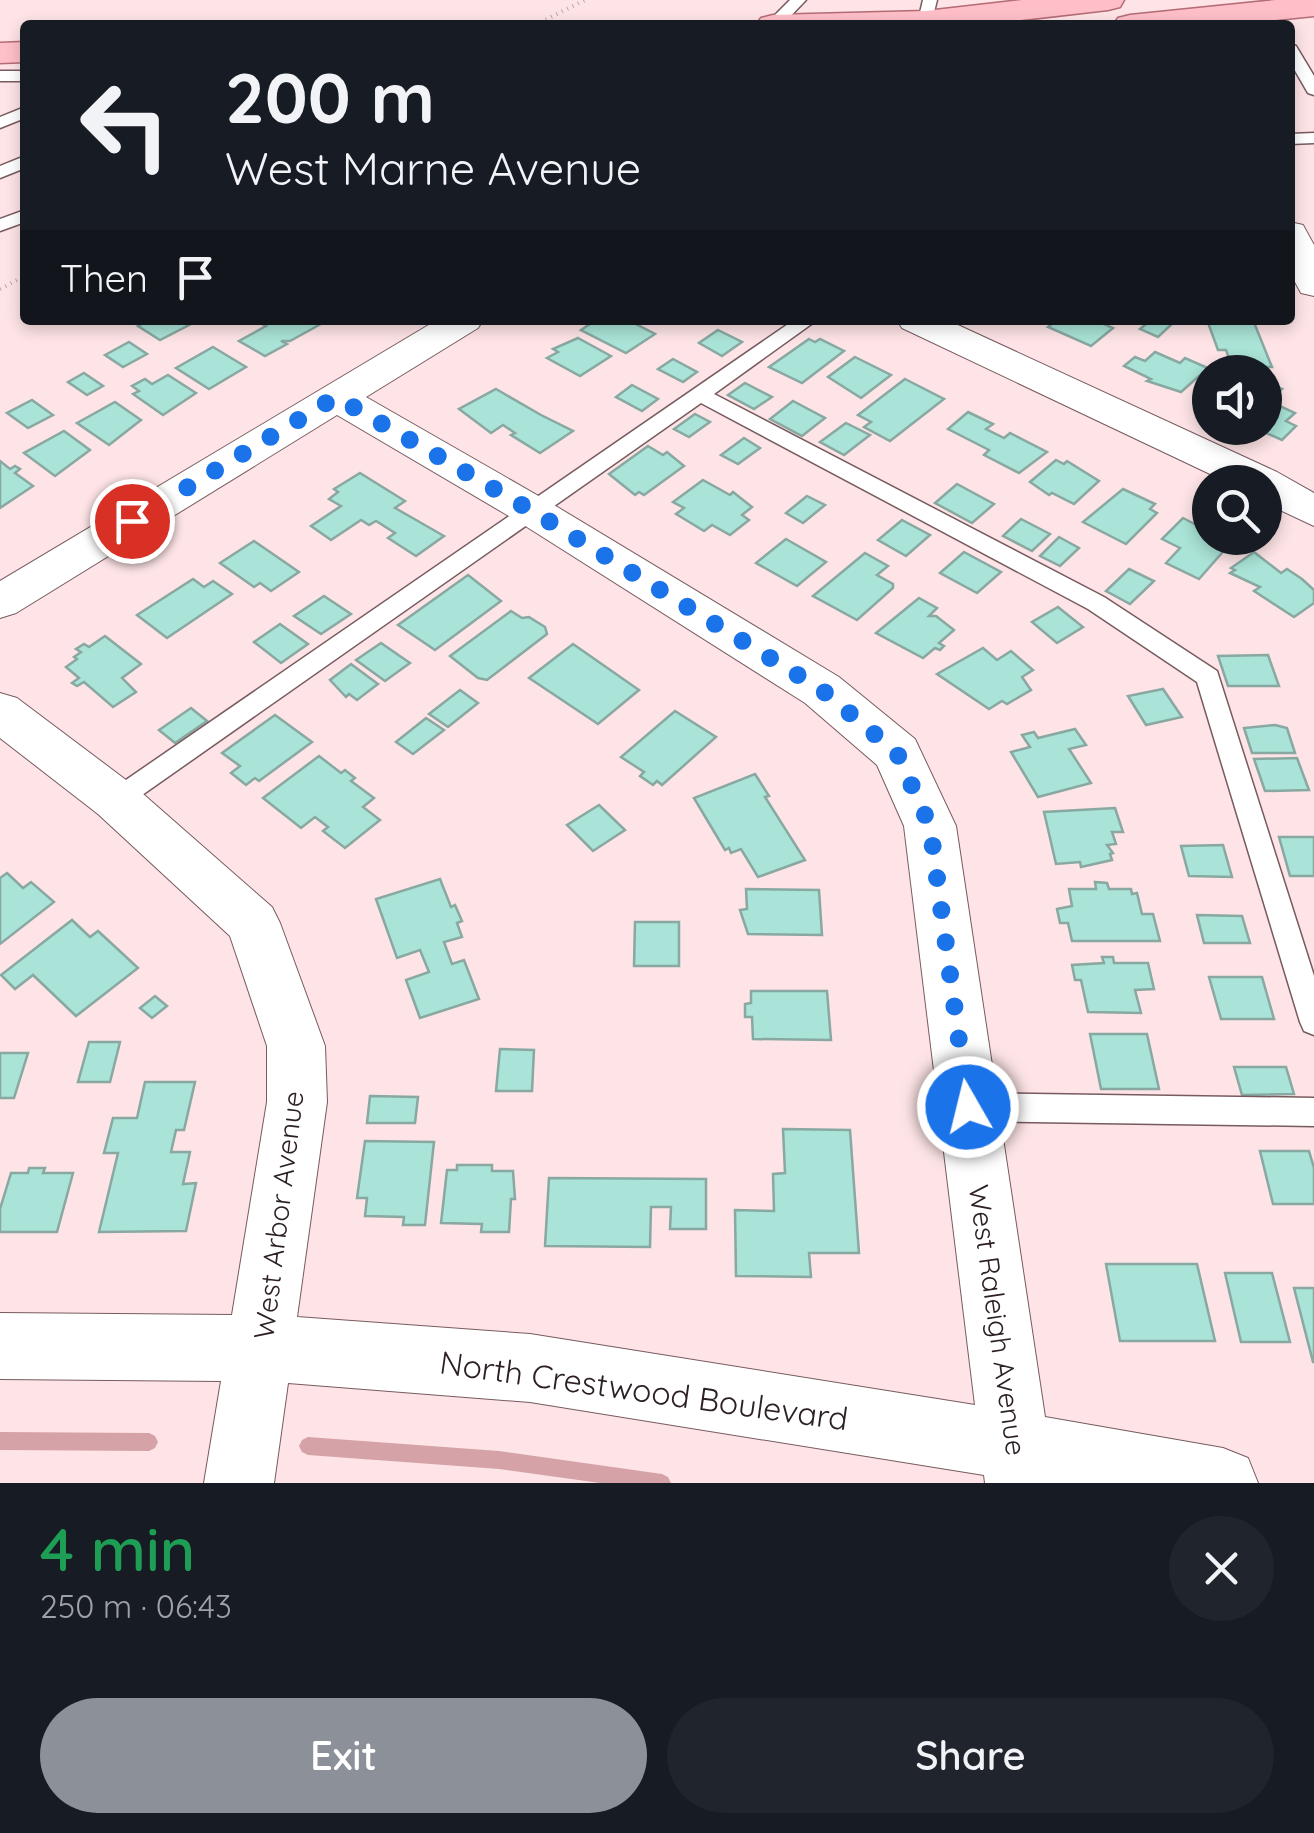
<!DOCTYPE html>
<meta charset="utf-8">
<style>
:root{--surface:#171b24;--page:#20242c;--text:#f1f3f6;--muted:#9ea1a6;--accent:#8c9099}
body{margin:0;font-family:Quicksand,sans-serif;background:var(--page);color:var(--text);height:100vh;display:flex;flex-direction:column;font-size:38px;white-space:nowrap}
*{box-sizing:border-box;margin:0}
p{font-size:32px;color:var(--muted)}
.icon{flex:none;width:55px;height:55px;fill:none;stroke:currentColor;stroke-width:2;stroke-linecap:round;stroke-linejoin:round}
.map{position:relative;height:1483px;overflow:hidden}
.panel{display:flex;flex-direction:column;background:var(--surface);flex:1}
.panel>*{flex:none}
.banner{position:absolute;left:20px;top:20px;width:1275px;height:305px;border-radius:10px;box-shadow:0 5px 15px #0003;background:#171b24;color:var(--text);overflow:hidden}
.fabs{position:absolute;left:1192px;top:355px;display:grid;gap:20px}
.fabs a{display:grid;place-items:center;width:90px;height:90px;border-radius:50%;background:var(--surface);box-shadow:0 5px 15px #0003;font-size:50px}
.pin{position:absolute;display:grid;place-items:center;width:85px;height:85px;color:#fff;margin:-42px;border:5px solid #fff;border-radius:50%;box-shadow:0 2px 10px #0007}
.me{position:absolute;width:110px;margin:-55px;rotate:352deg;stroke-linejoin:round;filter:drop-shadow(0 0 8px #0008)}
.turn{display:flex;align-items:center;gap:35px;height:210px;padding:0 40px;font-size:45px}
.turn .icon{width:130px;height:130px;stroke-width:2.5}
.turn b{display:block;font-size:70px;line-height:85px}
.then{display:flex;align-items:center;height:95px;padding:0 40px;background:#0003;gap:20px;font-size:38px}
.round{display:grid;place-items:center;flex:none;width:105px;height:105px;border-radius:52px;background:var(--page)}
.summary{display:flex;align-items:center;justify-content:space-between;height:170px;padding:0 40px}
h1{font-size:60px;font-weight:600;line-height:75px;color:#1e9e55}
.action{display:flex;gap:20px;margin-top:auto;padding:20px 40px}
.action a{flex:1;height:115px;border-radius:60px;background:var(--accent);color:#fff;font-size:40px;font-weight:600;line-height:115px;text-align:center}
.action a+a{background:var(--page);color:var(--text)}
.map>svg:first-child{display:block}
</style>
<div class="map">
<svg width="1314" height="1483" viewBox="0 0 1314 1483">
<rect width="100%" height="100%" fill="#fee4e6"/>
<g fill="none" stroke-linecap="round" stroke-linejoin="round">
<g fill="#d5a2a8" fill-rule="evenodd">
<path d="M0,1432L149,1433L155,1436L158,1442L155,1448L149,1451L0,1450Z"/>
<path d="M308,1437L499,1451L662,1474L668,1477L671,1483H600L499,1469L308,1455L302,1452L299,1446L302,1440Z"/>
</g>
</g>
<g fill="#aae3d7" stroke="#88a8a1" stroke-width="2.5">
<path d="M149,320H188L193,323L160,340L138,326Z"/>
<path d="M266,320H328L290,341H281L287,344L265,356L239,341L266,326L260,323Z"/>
<path d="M596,320H628L655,334L626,353L581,330Z"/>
<path d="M1057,320H1095L1113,328L1091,346L1048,327Z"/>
<path d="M1151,320H1166L1173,323L1158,337L1140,329Z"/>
<path d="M1207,320H1253L1272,367H1232L1226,350H1218Z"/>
<path d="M718,330L742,342L722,356L699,343Z"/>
<path d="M578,338L611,356L580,376L547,358L558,352L553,349Z"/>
<path d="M809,339L815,342L820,339L844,351L802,383L769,367Z"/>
<path d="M129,342L147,354L123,367L105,355Z"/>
<path d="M213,347L246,367L209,389L176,368Z"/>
<path d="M1155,352L1180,363L1185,358L1208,368L1181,392L1147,381L1151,379L1124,366L1135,357L1145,361Z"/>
<path d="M855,357L891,375L861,398L828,377Z"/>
<path d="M673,359L697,372L683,382L658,369Z"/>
<path d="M84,373L103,386L87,395L68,382Z"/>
<path d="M168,375L196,393L163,415L133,394L139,391L132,386L145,379L152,384Z"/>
<path d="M905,379L944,399L890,441L864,427L871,422L858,415Z"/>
<path d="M1265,382L1282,389L1269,401L1295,413L1286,421L1296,426L1282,440L1255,428H1265Z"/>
<path d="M745,383L772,397L754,409L728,395Z"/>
<path d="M632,385L658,399L642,411L616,397Z"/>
<path d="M496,389L541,415L573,431L540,453L511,435L515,433L503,425L491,433L459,409Z"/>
<path d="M32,400L53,415L28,428L7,413Z"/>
<path d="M793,401L825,418L802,436L770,419Z"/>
<path d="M115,402L141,420L109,445L77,423Z"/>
<path d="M968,412L993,424L986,429L1004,438L1010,433L1047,452L1019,473L984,455L989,450L948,429Z"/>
<path d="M695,414L710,422L689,437L674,429Z"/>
<path d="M846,423L870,435L844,455L820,442Z"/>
<path d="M64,431L90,450L55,476L24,453Z"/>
<path d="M744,438L760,448L738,464L721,455Z"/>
<path d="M648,446L663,455L667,452L684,466L644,495L639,492L635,495L609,474Z"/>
<path d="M1056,460L1064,464L1067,461L1099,481L1074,504L1052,493L1049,495L1030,482Z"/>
<path d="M0,461L10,469L15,466L20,469L15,473L33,486L0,508Z"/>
<path d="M360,473L405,501L395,508L444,536L416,556L388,538L395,533L376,521L369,525L361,520L331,540L311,526L341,506L329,499L338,492L334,489Z"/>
<path d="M703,480L730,495L733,492L752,507L742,515L749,520L730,535L712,525L704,531L676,514L684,508L673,502Z"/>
<path d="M957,484L994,504L972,523L935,503Z"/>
<path d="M1123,489L1155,504L1150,509L1157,513L1126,544L1083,522Z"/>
<path d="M807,496L825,505L803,523L786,513Z"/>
<path d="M1183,518L1210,532V538H1235L1199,579L1166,563L1180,548L1162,539Z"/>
<path d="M1021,519L1050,534L1032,551L1003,536Z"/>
<path d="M902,520L930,535L906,556L878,540Z"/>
<path d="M1059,537L1079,548L1060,566L1040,556Z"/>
<path d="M786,539L826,562L797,586L756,563Z"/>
<path d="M254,541L299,572L271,591L260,583L254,587L220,563Z"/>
<path d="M964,552L1001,572L977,593L940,573Z"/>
<path d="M1254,552L1281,573L1287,569L1302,579L1314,590V603L1294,617L1254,591L1260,587L1230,573L1235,570L1231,568Z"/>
<path d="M865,553L888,566L877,575L893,584V588L857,620L813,596Z"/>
<path d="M1129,569L1154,581L1130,604L1106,591Z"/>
<path d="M468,575L501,601L435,650L398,625Z"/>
<path d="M193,579L204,587L213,581L232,594L167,638L137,615Z"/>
<path d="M324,596L351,614L321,634L294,616Z"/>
<path d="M919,598L937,608L929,616H936L954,630L939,643L944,646L940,650L935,648L923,658L876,633Z"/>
<path d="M1058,607L1083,627L1057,643L1032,622Z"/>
<path d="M511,611L522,618L529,617L545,627L547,634L487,680L478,678L450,656Z"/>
<path d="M280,624L308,644L281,663L254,642Z"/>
<path d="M105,636L141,664L122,678L136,692L113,707L84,682L77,686L72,683L79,678L66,667L77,659L74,657L81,652L76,649L84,644L89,647Z"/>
<path d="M381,643L410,663L385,681L356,660Z"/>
<path d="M573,644L639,690L598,724L529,678Z"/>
<path d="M983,648L997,660L1011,651L1033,670L1022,677L1031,690L1007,704L1002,701L989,709L937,674Z"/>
<path d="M1268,655L1279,686H1228L1218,656Z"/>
<path d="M351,664L378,684L357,700L349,694L346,697L330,680Z"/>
<path d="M1163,689L1182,717L1146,725L1128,696Z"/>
<path d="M460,690L478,703L448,727L429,714Z"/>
<path d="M191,708L207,721L175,743L159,730Z"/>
<path d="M675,711L716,737L662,785L657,781L653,785L640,776L644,772L621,757Z"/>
<path d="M275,715L312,742L259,781L255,778L246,785L231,773L240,766L222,753Z"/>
<path d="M426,718L444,730L413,754L396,742Z"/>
<path d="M1275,725L1287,728L1295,753H1252L1244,728Z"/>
<path d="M1075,729L1086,745L1069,749L1091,783L1038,797L1011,752L1030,747L1022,735L1034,732L1038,738Z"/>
<path d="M319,756L341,773L345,770L355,778L351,781L374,798L363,807L380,820L345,848L323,831L328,827L315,817L301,828L263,798Z"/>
<path d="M1297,758L1309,790L1265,791L1254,759Z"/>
<path d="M755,774L769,796L765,797L805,860L758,877L741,849L731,853L729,848L725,850L694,798Z"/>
<path d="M599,805L625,830L593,851L567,825Z"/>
<path d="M1115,808L1123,832H1112L1116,844L1107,845L1113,853L1110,854L1112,860L1081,867L1080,862L1056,864L1044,812Z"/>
<path d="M1279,837H1314V876H1290Z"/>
<path d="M1223,845L1232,877L1189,876L1181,846Z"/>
<path d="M7,873L23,888L31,882L54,902L0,944V878Z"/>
<path d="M440,879L451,907L455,905L462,921L457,923L462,937L444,942L452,964L464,960L479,999L420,1018L406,980L429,972L420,950L397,958L376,899Z"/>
<path d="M1095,882L1107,883L1109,889H1131L1132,894L1137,893L1142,914H1153L1160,941H1072L1068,923H1060L1057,909L1072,906L1069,889H1096Z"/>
<path d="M746,889L819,890L822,935L748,934L740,910L747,909Z"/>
<path d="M1197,915L1242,916L1250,943H1204Z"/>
<path d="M72,920L90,937L98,931L138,968L76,1016L33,975L15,989L1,975Z"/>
<path d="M635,922H679V966H634Z"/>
<path d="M1102,957H1113L1114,963H1148L1154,989L1135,990L1141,1013L1088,1012L1081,980H1075L1072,965L1104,963Z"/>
<path d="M1209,977H1262L1274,1019H1221Z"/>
<path d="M751,991H827L831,1040L753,1039L752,1017H745V1004L751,1003Z"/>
<path d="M155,996L167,1006L152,1018L140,1008Z"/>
<path d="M1090,1034H1147L1159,1089H1101Z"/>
<path d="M89,1042H120L110,1082H78Z"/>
<path d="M500,1049L534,1050L532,1091H496Z"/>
<path d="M0,1053H28L14,1098H0Z"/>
<path d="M1234,1067H1286L1294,1094L1242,1095Z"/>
<path d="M145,1082H195L184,1130H176L171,1152H190L183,1184L196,1183L186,1231L99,1232L118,1153H104L113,1118H137Z"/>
<path d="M370,1096L418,1097L415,1123H367Z"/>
<path d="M783,1129L850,1130L859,1253H809L811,1277L736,1276L735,1210L774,1211L773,1174L785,1173Z"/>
<path d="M365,1141L434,1142L425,1225H403L404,1217L365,1216L367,1198H357Z"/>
<path d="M1260,1151H1309L1314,1168V1204H1273Z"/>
<path d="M457,1165H492V1171H513L515,1199H511L509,1232H481L482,1224L441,1223L447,1170H457Z"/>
<path d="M29,1168H45L43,1173H73L57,1232H0V1209L11,1173H28Z"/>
<path d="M549,1178L706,1179V1229H670L671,1207H651L650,1247L545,1246Z"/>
<path d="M1106,1264H1197L1215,1341H1120Z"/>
<path d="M1225,1273H1272L1290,1342H1241Z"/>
<path d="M1294,1288H1314V1362H1313Z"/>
</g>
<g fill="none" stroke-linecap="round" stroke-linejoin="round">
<defs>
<g id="lane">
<path d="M790,0H806L782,25H765Z"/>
<path d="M923,0H937L931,24L918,21Z"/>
<path d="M1290,44L1296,46L1314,76V95L1308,93L1290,62Z"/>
<rect x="0" y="71" width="25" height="10"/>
<path d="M25,107V118L0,128V117Z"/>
<path d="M1314,133V143L1290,144V134Z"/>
<path d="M25,156V168L0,178V166Z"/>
<path d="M25,210V222L0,231V219Z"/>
<path d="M794,320H817L714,394L1104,597L1217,671L1314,976V1035L1304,1031L1300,1022L1197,682L1088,609L701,403L125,807H107L103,800L107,793Z"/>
<path d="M969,1093L1314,1098V1126L969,1121L958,1117L954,1107L958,1097Z"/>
</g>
<g id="street">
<path d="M1290,222L1303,225L1314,245V296L1301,293L1290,273Z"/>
<path d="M437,320H483L478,328L366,397L549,502L839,677L915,739L956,826L1045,1417L1223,1448L1248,1458L1258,1483H985L984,1475L530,1402L288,1383L274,1483H204L221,1381L0,1379V1313L232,1315L267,1102V1046L230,936L98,814L0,738V693L17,698L134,786L272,907L280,923L325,1046L327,1102L297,1317L530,1334L975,1405L904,826L877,765L805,703L519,522L337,415L16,613L0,618V581Z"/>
<path d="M897,320H947L1277,472L1314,493V526L1265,503V482H1227L902,328Z"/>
</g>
<g id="primary">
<path d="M1022,0H1124L1120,7L1108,10L978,25H756L761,18L773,15L926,11Z"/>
<path d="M1276,0H1314V16L1227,25H1113L1118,18L1130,15Z"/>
<path d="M25,42V62L0,63V43Z"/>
</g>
</defs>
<use href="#lane" stroke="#775b5f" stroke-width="3"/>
<use href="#street" stroke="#775b5f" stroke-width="2"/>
<use href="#primary" stroke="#b46c76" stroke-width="3"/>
<g stroke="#bda7a9" stroke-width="4" stroke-dasharray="1 5" stroke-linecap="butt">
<path d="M535,25L585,0"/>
<path d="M0,289L25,276"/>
</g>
<use href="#lane" fill="#fff" fill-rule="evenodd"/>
<use href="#street" fill="#fff" fill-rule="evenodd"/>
<use href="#primary" fill="#febfc8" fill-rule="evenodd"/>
</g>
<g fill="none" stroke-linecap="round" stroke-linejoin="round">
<path stroke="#1a73e8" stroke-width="18" stroke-dasharray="0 32.4" d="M132,521L336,397L534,512L822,690L897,753L930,826L968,1107"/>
</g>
<g text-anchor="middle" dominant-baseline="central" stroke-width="10" stroke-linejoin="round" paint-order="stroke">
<g font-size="28" fill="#2c2022" stroke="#fff">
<text transform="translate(278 1215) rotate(-83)">West Arbor Avenue</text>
<text transform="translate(998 1320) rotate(82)">West Raleigh Avenue</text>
</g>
<g font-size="32" fill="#2c2022" stroke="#fff">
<text transform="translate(644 1390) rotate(8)">North Crestwood Boulevard</text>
</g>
</g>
</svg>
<div class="fabs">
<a><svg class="icon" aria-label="sound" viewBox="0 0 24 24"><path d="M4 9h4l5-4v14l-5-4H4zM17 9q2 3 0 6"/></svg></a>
<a><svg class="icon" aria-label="search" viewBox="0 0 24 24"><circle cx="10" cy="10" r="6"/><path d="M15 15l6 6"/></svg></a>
</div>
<div class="pin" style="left:132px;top:521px;background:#d93025"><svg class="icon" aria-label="arrive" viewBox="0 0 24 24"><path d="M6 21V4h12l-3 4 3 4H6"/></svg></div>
<svg class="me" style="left:968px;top:1107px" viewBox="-20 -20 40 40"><circle r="17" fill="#1a73e8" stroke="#fff" stroke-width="3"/><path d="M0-11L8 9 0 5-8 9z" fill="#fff"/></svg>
<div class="banner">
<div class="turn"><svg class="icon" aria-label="left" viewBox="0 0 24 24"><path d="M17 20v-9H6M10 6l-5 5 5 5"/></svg><div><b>200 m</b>West Marne Avenue</div></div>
<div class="then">Then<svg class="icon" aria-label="arrive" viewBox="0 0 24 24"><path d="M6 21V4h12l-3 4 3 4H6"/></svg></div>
</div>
</div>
<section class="panel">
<div class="summary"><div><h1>4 min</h1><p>250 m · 06:43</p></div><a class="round"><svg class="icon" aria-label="close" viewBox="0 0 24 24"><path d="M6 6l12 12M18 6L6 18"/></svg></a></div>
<div class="action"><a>Exit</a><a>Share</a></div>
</section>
